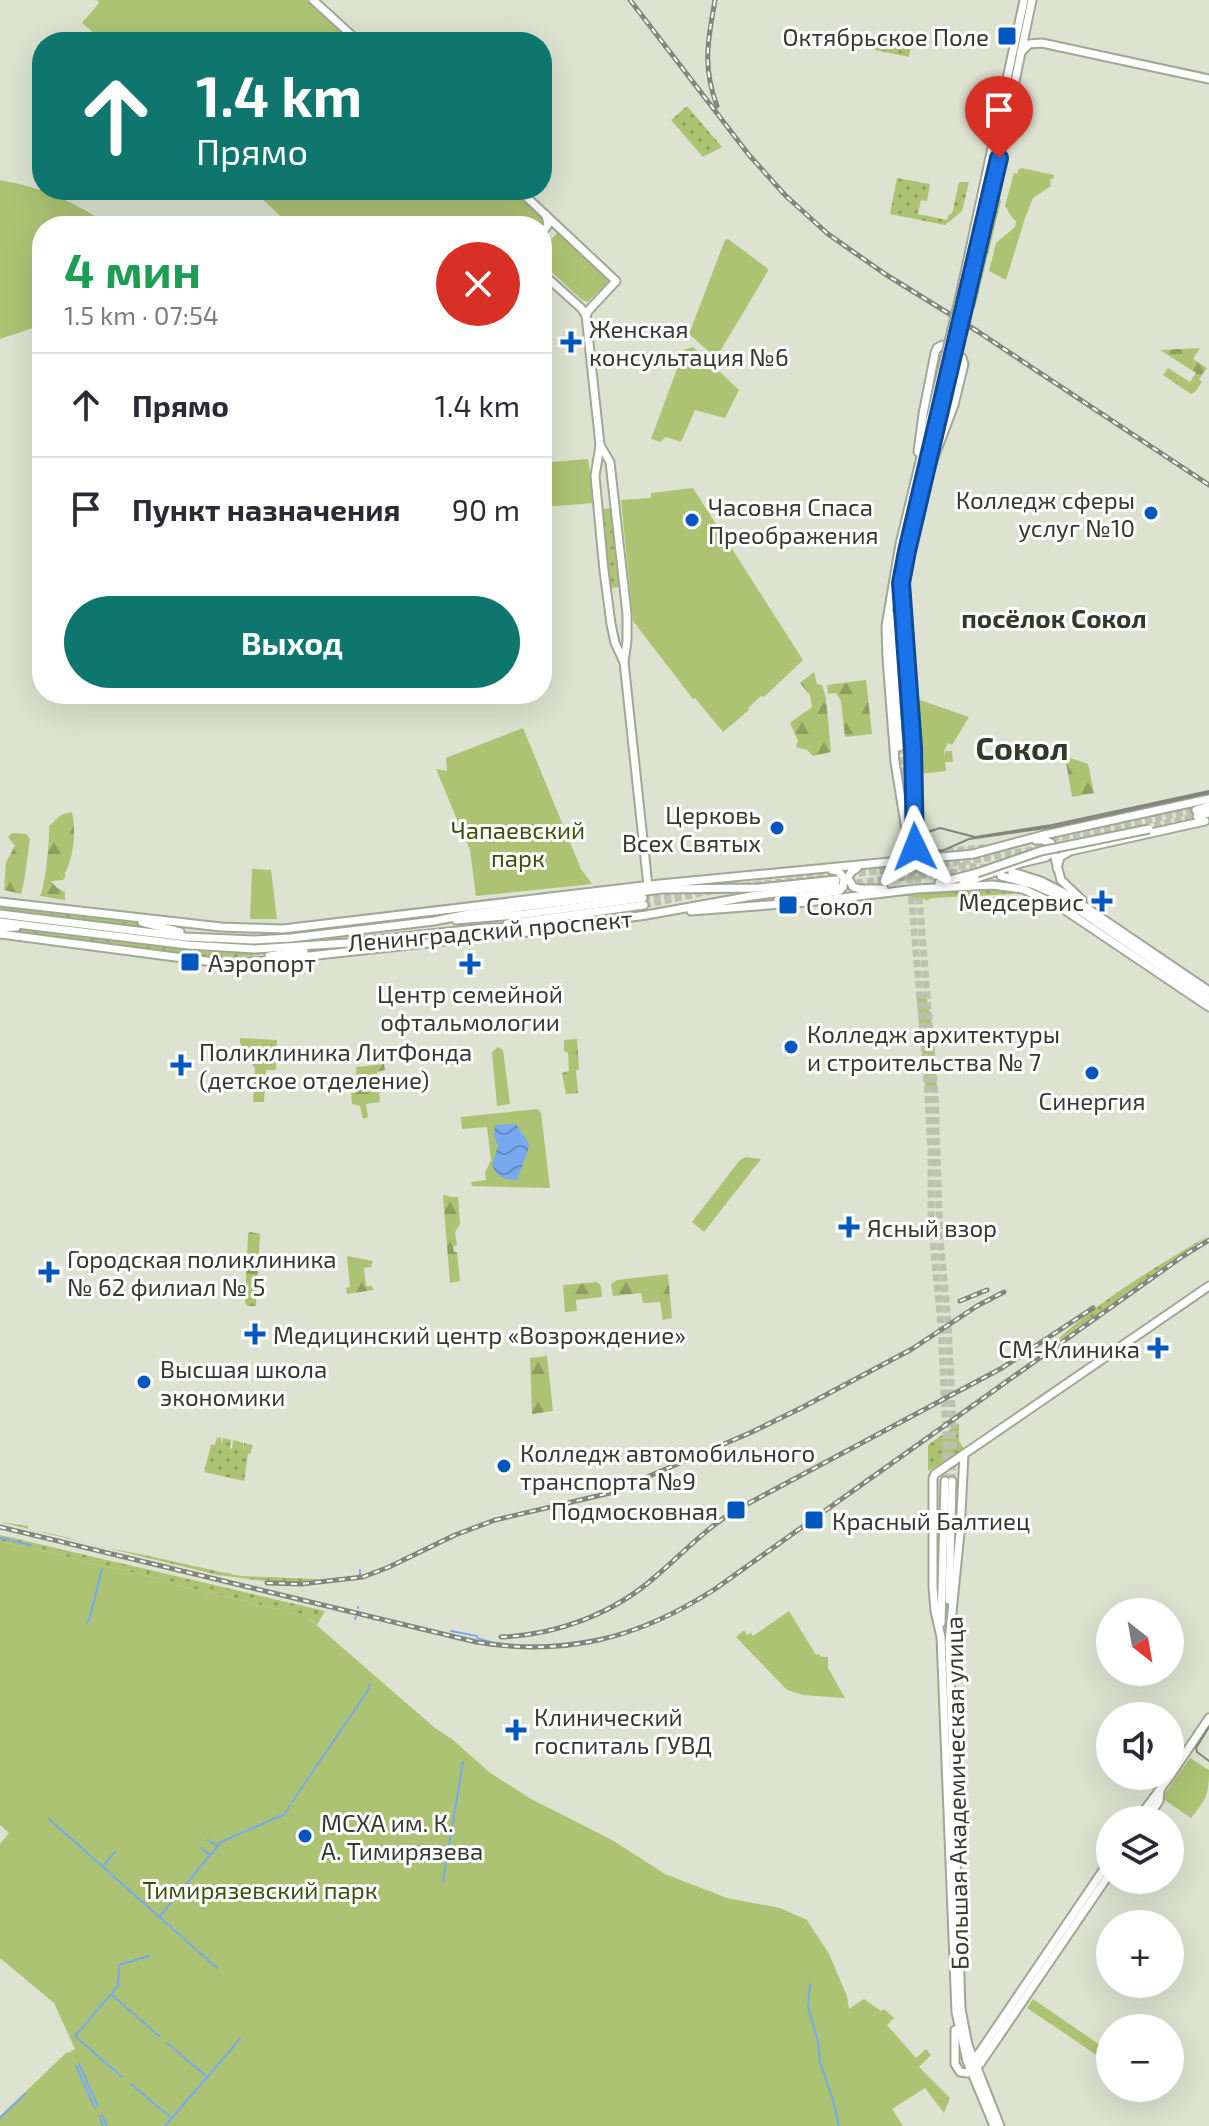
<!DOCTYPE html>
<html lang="ru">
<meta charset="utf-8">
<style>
:root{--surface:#fff;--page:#f2f2f3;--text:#2b2b33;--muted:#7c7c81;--line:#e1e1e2;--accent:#0f766e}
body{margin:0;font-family:"Exo 2",sans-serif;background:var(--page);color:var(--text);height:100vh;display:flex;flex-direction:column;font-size:30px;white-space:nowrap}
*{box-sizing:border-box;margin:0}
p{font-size:26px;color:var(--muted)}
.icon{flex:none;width:44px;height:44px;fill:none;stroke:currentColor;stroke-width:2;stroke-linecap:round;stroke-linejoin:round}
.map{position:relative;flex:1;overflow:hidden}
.sheet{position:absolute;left:32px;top:216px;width:520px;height:488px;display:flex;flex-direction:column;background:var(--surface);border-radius:32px;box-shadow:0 8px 32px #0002}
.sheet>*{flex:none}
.hud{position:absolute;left:32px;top:32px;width:520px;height:168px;border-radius:32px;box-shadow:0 8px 32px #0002;background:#0f766e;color:#fff;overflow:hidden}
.needle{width:52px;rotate:149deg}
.tools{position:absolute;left:1096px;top:1598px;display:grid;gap:16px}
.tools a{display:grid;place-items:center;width:88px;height:88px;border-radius:50%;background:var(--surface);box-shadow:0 8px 32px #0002;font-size:40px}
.pin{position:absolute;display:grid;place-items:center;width:68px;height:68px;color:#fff;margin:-82px -34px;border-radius:50% 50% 50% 0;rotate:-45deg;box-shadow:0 0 8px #0007}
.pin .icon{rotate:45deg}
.me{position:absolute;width:88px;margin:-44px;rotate:358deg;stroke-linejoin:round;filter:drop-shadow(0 0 6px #0008)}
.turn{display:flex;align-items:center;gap:28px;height:168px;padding:0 32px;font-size:36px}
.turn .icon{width:104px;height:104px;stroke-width:2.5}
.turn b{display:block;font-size:56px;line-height:68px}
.round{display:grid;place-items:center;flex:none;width:84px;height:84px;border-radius:42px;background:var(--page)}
.headline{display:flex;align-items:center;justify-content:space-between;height:136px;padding:0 32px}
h1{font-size:48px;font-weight:700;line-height:60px;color:#1e9e55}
.action{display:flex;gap:16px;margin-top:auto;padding:16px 32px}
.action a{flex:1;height:92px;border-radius:48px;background:var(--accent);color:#fff;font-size:32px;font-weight:700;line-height:92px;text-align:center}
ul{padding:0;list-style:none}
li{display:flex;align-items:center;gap:24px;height:104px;padding:0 32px;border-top:2px solid var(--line)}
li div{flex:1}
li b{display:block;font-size:30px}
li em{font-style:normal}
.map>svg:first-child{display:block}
</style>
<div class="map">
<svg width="1209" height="2126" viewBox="0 0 1209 2126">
<defs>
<pattern id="grass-dots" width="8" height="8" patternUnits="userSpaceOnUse" patternTransform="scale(2)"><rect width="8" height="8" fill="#acc373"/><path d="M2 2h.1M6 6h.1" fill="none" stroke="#8d9f5f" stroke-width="1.8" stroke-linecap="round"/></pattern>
<pattern id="forest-firs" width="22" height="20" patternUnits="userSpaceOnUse" patternTransform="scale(2)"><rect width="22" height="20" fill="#acc373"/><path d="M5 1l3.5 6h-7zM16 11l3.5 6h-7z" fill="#8d9f5f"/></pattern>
<pattern id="water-waves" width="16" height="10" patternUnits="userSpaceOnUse" patternTransform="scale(2)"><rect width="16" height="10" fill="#78a8ef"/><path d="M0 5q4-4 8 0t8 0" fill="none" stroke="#638ac2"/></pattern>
</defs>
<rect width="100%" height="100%" fill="#dde3d0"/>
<g fill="url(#grass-dots)">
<path d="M879,32L913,37L909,57L875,50Z"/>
<path d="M687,106L722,147L703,157L671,120Z"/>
<path d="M897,178L930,184L927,201L921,200L918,214L947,220L949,214H952L959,182H969L962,211L945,225L890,214Z"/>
<path d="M996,197L1000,198L1001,201L975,308L968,313L993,199Z"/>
<path d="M611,508L612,509L621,587L610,588L601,510Z"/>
<path d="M993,888L1013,891L1014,894L932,898L926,901L925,899L911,900L907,894Z"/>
<path d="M0,906L125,920L162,930L0,910Z"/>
<path d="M17,929L65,934L59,935L99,938V940L110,939L200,951L237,953L285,952L237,957L200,956L0,930Z"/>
<path d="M1209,1235L1056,1343L1055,1342C1099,1300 1156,1267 1209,1235Z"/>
<path d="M959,1423V1441L964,1449L929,1471L928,1469V1445Z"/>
<path d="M217,1437L221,1438L222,1445L223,1438L231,1440L230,1448L232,1449L233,1440L243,1443V1452L244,1443L253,1445L250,1454H248L244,1481L204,1472L211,1445H215Z"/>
<path d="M0,1522L28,1526V1529C49,1533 63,1536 83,1542C101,1548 120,1550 139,1554C173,1561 210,1570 241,1576L318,1579L288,1584L218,1575Z"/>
<path d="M0,1535L325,1611L317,1625L306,1616L181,1586L160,1579L0,1541Z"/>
</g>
<g fill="url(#forest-firs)">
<path d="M1200,348L1193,359L1207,368L1199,379L1202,382L1195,392L1191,394L1163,375L1168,368L1190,382L1196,373L1160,350Z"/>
<path d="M814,672L817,684L822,685L826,698L831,752L813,756L807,750L796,747L798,741L790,723L812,707L810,695L800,683Z"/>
<path d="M866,680L872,734L845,737L841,701L836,693L828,694L827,685Z"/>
<path d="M1065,756L1088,764L1094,793L1072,797Z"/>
<path d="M72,812C76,830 74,857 65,873V877L63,880L51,881L56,887L65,892V900L40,896C45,888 50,838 49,826L61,815Z"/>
<path d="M12,833L26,834L30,839C27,858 26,876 21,894L4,890L6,862L15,846L8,837Z"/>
<path d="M577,1039L579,1069L576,1071L578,1093L566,1094L562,1073L569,1071L568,1053L564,1051V1040Z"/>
<path d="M384,1064L385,1070L377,1072L380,1102L366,1104L368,1117L363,1119L360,1106L352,1104L351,1093L358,1092L356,1067Z"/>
<path d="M445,1195L451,1197H458L460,1224L455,1232L457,1245L453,1247L454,1252H457L460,1281L450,1283L443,1196Z"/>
<path d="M250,1232L260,1234L256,1306H247L245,1302L248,1234Z"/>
<path d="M347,1256L373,1261L371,1267L364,1268L366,1286H372L373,1290L347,1294L346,1288L350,1287Z"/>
<path d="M668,1274L672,1318L663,1320L660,1302L643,1303L641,1293L613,1296L611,1284L617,1280Z"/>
<path d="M597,1282L601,1286L602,1297L576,1300L577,1311L565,1312L563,1285Z"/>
<path d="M547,1356L553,1411L532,1414L530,1358Z"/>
</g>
<g fill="#acc373">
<path d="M97,0H306L352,42H105L82,23L99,3Z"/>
<path d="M1022,168L1054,175V178L1050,180L1051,186L1033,198L1025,218L1006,280L989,271L996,243L1015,227L1016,221L1013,219L1005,206L1014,173L1017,174L1018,170Z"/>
<path d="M0,180C41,187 76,202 110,226H42V325L0,339Z"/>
<path d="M258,190H513L543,217L545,222L542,229V226H291L256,193Z"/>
<path d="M559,231L609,278L607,283L588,302L582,300L542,263V250Z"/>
<path d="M728,239L767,268L768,271L716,358L689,334L725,240Z"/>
<path d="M693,347L739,390L725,418L695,410L681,442L666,437L660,442L651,439L684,350Z"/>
<path d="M588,459L594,503L542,507V463Z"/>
<path d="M693,488L803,660L764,697L761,696L748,708L749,710L723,732L695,698L693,699L633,621L621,500L651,498V493Z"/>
<path d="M914,698L969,717L952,745L948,743L944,751L945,756V751H952L953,762H945L946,771L920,774Z"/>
<path d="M523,728L581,869L592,884L476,896L470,850L463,834H461L457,823L458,822L436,769L447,771L446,758Z"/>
<path d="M252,869L271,870L277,919H250Z"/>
<path d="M916,992L920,995H926L933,1029L937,1091L926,1092Z"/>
<path d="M240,1038L277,1040L276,1070H266L264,1102H253L255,1069L240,1043Z"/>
<path d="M498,1047L503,1050L510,1104L497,1106L492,1052Z"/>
<path d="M538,1109L541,1113L550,1188L472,1186L471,1182L486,1180L485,1173L491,1160L487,1127L462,1129L461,1117Z"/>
<path d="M746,1157L761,1159L704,1232L692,1222L740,1160Z"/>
<path d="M0,1541L160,1579L181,1586L306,1616L435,1728L452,1739L489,1772L531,1799L612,1840L665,1874L727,1898L780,1908L807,1920L829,1954L847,1996L850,2015L849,2009L864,1999L881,2011L884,2009L894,2018L887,2025L916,2058L926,2049L931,2055L919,2067L950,2098L944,2113L925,2088L892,2109L903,2126H0V2116L67,2052L68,2053L75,2049L54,2003L0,1958V1844L9,1833L0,1825Z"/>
<path d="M789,1611L816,1655L819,1654L821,1657H828V1668L845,1698L804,1695L787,1690L736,1637L744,1630L747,1635L751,1633L753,1636Z"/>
<path d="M1190,1758L1209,1770C1209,1795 1206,1799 1191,1818L1163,1799V1796Z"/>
<path d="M1033,1999L1110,2052V2064L1027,2008Z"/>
</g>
<path fill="url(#water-waves)" d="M516,1124L529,1144L528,1150L517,1180C503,1179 498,1178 492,1165L498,1146L494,1136L495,1125Z"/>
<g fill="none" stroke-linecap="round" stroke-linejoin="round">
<g stroke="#78a8ef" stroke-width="2">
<path d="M0,1538L10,1540"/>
<path d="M13,1541L31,1545"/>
<path d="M360,1570V1571"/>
<path d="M360,1573V1575"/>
<path d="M358,1608V1607"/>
<path d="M355,1619L356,1617"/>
<path d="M87,1623L90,1617L102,1569"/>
<path d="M451,1631L477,1636"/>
<path d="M477,1638C513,1652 574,1644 611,1636"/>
<path d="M292,1802L367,1692L370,1684"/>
<path d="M49,1819L217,1968"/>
<path d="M208,1840L217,1846"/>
<path d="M201,1848L210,1855"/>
<path d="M103,1866L115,1852"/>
<path d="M443,1881L463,1762"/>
<path d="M160,1916L221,1842L285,1814L290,1805"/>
<path d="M810,1984L808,2007L818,2041L820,2062L833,2100L839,2126"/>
<path d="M112,1995L159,2036"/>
<path d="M167,2043L206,2076"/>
<path d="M79,2064L98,2106"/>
<path d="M76,2066L95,2108"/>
<path d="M122,2077L75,2036L118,1986L119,1965L149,1956"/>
<path d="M131,2084L170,2117"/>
<path d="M102,2115L107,2126"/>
<path d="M99,2116L103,2126"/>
<path d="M0,2118L25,2094"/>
<path d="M165,2126L240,2039"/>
</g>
<g stroke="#bcc1b0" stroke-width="7" stroke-dasharray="7 3.5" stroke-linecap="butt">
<path d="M899,747L903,797"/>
<path d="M907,747L911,796"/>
<path d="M1144,828L1197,816"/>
<path d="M1021,843L1104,830L1196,810"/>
<path d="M907,845L928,1094L931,1152V1220L941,1325L946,1433L945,1481"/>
<path d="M915,845L935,1094L940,1239L948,1321L953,1428L952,1481"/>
<path d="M926,854L989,847"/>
<path d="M959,866L981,867L1012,872"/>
<path d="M846,884L943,873L973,872"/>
<path d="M744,886L976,860L1041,848"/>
<path d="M700,887L735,879"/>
<path d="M643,898L680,891"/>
<path d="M644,905L716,890"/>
</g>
<defs>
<g id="major">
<path d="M313,0L359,42"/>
<path d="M1021,52L1029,44L1042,43L1209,79"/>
<path d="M519,190L616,281L589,310L586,315"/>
<path d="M542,233L548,225L546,215"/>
<path d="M542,273L581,308L586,315"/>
<path d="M960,296L1024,0"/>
<path d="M967,301L999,158L1032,0"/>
<path d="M586,315L600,445L595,476L604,571L611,624L615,643L624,662"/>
<path d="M600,445L610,462L627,614V641L624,662L648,886"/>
<path d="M918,452L923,414L935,353L937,348L943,345L962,358L964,364L954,405L929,471"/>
<path d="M899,605V642L907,747"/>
<path d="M892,615V642L899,747"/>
<path d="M1196,810L1209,806"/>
<path d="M1197,816L1209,813"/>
<path d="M1036,840H1043L1051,843L1061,880L1082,900"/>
<path d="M932,856L920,853L914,842L913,760L901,583L907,551L952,360"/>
<path d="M893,862L905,852L908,843L895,762L887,658L886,626L900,544L945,358"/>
<path d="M857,868L851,872L848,878L853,887L860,889H884"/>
<path d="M1057,868L1060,857L1070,851L1205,821"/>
<path d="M1012,872L1041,881L1066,894L1209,991"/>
<path d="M1001,876L1032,884L1057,895L1209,999"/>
<path d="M939,883L977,873"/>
<path d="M963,883L1021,863L1046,857L1050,853L1048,846"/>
<path d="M778,900L839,891L843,887L844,878L838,871L832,870"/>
<path d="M0,902L221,927L283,929L660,884L973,854L1044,835L1209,799"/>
<path d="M691,911L808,902L917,889L992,885L1023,889L1059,906L1209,1007"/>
<path d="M0,914L186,937L254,940L291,938L434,921L469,914L662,889L759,888L836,880"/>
<path d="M456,920L526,914L643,898"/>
<path d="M0,922L188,945L255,949L347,943L485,928L562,927L646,915L752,896L836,885"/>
<path d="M142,922L180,932"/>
<path d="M507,924L644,905"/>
<path d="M0,928L16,927"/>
<path d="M0,934L206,961L230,963L263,961L528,932"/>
<path d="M269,956L304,951"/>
<path d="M964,1454L960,1533L949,1642L961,2009L968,2045L1000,2126"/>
<path d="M949,1600L952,1481"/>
<path d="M941,1623L945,1481"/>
<path d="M1170,1776L1209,1718"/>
<path d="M1137,1820L1170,1776"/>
<path d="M1146,1820L1159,1801L1160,1791"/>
<path d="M955,2030V2064L960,2072L967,2073L980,2064L1110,1873"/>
<path d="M973,2062L1110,1860"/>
<path d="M994,2126L967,2061L956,2012L941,1637L935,1611L933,1587V1478L935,1474L1209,1286"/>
</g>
</defs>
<use href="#major" stroke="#a1a795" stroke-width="11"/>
<use href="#major" stroke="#fff" stroke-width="7"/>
<g stroke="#83877b" stroke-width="2">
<path d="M1209,791L1052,825L975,837L940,828L928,832L925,841L931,850L942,851L969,839L1053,827L1209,793"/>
<path d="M1209,1727L1196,1748L1197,1752L1209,1761"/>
</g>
<defs>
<g id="rail">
<path d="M630,0L749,155L786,196L828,234L885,274L977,331L1209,485"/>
<path d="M715,0C708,41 702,65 717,106"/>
<path d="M960,1301L987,1290"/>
<path d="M0,1527L476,1642C566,1657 639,1638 715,1589L1183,1256L1209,1240"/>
<path d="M267,1583L301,1584L363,1577L389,1567L455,1535L495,1520L610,1493L752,1432L803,1407L912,1349L977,1306L1004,1292"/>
<path d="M501,1637C556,1635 613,1614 655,1577C682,1554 705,1529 736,1510L1002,1368L1093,1308"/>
</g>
</defs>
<use href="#rail" stroke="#83877b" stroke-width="5"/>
<use href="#rail" stroke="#fff" stroke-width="2" stroke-dasharray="6" stroke-linecap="butt"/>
<defs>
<g id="major-bridge">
<path d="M945,358L960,296"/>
<path d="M952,360L967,301"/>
<path d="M977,873L1041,851L1149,829"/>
</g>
</defs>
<use href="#major-bridge" stroke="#a1a795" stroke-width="11" stroke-linecap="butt"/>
<use href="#major-bridge" stroke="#fff" stroke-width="7"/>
</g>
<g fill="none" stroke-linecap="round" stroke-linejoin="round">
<defs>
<path id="route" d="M915,847L913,748L901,583L907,551L999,158"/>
</defs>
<use href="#route" stroke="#114b97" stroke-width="20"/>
<use href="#route" stroke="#1a73e8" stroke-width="14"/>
</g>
<g fill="#0057c0" stroke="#fff" stroke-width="3">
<rect x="997" y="26" width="20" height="20" rx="4"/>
<path d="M567 330h8v8h8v8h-8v8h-8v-8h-8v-8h8z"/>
<circle cx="1151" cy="513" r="8"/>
<circle cx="692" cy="520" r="8"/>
<circle cx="777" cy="828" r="8"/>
<path d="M1098 889h8v8h8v8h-8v8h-8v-8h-8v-8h8z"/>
<rect x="778" y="895" width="20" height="20" rx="4"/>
<rect x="180" y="952" width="20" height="20" rx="4"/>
<path d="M466 952h8v8h8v8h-8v8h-8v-8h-8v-8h8z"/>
<circle cx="791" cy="1047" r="8"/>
<path d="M177 1053h8v8h8v8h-8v8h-8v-8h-8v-8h8z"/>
<circle cx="1092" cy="1073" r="8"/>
<path d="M845 1215h8v8h8v8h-8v8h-8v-8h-8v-8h8z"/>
<path d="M45 1260h8v8h8v8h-8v8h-8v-8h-8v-8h8z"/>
<path d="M251 1322h8v8h8v8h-8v8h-8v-8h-8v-8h8z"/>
<path d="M1154 1336h8v8h8v8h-8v8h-8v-8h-8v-8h8z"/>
<circle cx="144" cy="1382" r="8"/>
<circle cx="504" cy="1466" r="8"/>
<rect x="726" y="1500" width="20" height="20" rx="4"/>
<rect x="804" y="1510" width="20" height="20" rx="4"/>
<path d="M512 1718h8v8h8v8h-8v8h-8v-8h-8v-8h8z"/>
<circle cx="305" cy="1836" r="8"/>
</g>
<g text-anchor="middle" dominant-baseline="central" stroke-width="6" stroke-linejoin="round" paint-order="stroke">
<g font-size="24" fill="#363831" stroke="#fff" text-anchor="start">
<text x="989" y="36" text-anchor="end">Октябрьское Поле</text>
<text x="589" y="328">Женская<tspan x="589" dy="28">консультация №6</tspan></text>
<text x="1135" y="499" text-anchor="end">Колледж сферы<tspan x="1135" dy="28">услуг №10</tspan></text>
<text x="708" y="506">Часовня Спаса<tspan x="708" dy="28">Преображения</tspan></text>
<text x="761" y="814" text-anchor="end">Церковь<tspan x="761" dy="28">Всех Святых</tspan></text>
<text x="1084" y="901" text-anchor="end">Медсервис</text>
<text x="806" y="905">Сокол</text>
<text x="208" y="962">Аэропорт</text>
<text x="470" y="993" text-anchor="middle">Центр семейной<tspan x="470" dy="28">офтальмологии</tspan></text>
<text x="807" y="1033">Колледж архитектуры<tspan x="807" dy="28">и строительства № 7</tspan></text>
<text x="199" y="1051">Поликлиника ЛитФонда<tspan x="199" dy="28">(детское отделение)</tspan></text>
<text x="1092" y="1100" text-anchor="middle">Синергия</text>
<text x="867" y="1227">Ясный взор</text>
<text x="67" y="1258">Городская поликлиника<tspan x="67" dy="28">№ 62 филиал № 5</tspan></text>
<text x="273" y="1334">Медицинский центр «Возрождение»</text>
<text x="1140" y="1348" text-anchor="end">СМ-Клиника</text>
<text x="160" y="1368">Высшая школа<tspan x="160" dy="28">экономики</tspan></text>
<text x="520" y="1452">Колледж автомобильного<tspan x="520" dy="28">транспорта №9</tspan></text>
<text x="718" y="1510" text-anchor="end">Подмосковная</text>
<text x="832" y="1520">Красный Балтиец</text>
<text x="534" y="1716">Клинический<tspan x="534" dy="28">госпиталь ГУВД</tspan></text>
<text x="321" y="1822">МСХА им. К.<tspan x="321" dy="28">А. Тимирязева</tspan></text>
</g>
<g font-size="24" fill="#404f0e" stroke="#fff">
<text x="518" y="829">Чапаевский<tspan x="518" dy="28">парк</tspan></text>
<text x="260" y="1889">Тимирязевский парк</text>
</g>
<g font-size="24" fill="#363831" stroke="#fff">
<text transform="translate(490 930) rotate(-5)">Ленинградский проспект</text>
<text transform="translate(956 1793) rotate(-91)">Большая Академическая улица</text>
</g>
<g font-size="26" font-weight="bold" fill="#35392a" stroke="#fff">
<text x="1054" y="617">посёлок Сокол</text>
</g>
<g font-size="32" font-weight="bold" fill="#35392a" stroke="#fff">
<text x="1022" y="747">Сокол</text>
</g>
</g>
</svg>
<div class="tools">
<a><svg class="needle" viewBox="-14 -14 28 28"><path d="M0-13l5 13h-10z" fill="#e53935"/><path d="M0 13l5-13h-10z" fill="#7c7c81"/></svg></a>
<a><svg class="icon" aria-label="sound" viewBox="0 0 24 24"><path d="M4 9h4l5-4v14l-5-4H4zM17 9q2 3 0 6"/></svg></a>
<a><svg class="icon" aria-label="layers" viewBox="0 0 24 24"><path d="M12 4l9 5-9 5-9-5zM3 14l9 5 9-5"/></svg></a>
<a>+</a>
<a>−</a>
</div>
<div class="pin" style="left:999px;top:158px;background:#d93025"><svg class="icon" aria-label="arrive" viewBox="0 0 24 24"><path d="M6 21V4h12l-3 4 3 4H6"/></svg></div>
<svg class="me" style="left:915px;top:847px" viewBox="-20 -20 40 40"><path d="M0-17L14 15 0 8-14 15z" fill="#1a73e8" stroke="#fff" stroke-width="4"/></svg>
<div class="hud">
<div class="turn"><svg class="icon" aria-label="ahead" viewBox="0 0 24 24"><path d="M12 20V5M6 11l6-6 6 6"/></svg><div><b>1.4 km</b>Прямо</div></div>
</div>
<section class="sheet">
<div class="headline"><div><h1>4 мин</h1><p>1.5 km · 07:54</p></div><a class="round" style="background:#d93025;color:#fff"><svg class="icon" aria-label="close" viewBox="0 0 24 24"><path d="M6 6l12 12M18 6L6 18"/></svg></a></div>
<ul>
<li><svg class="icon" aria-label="ahead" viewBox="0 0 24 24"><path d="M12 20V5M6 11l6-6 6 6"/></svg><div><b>Прямо</b></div><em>1.4 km</em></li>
<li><svg class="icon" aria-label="arrive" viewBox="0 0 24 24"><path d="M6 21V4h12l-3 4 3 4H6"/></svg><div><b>Пункт назначения</b></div><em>90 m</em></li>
</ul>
<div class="action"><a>Выход</a></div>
</section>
</div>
